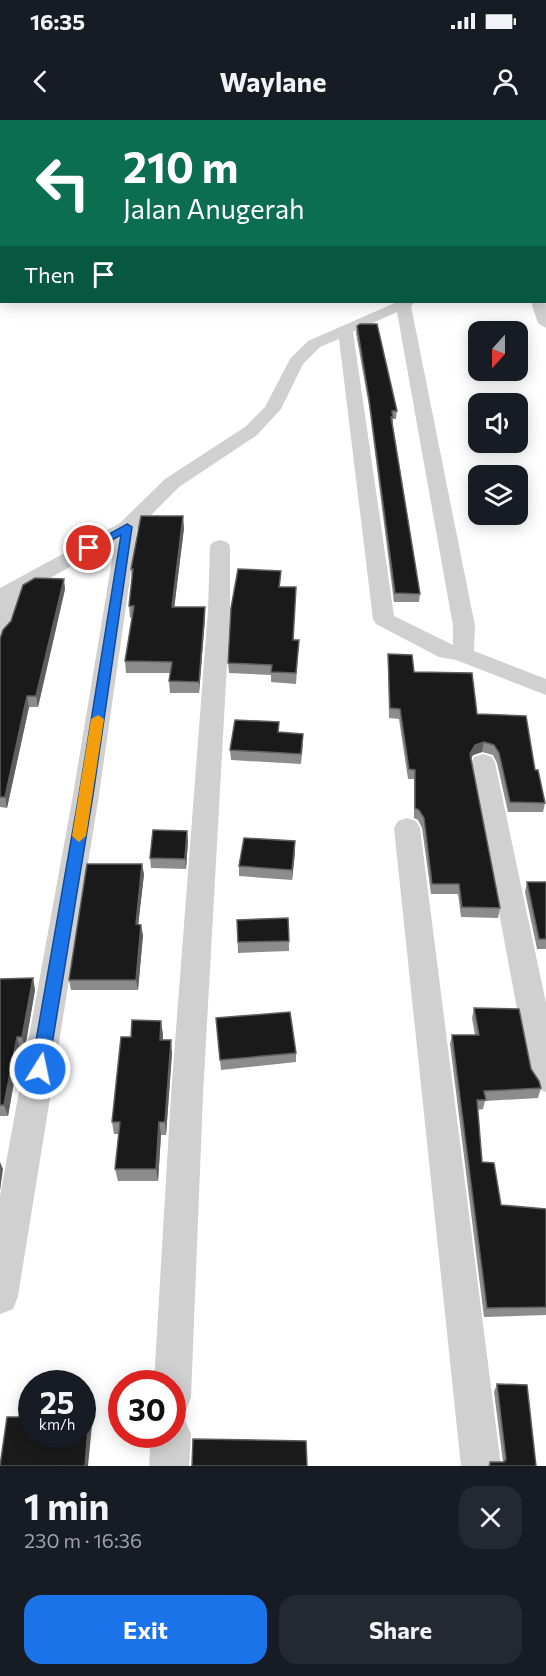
<!DOCTYPE html>
<meta charset="utf-8">
<style>
:root{--surface:#171b24;--page:#242831;--text:#f1f3f6;--muted:#9ea1a6;--accent:#1a73e8}
body{margin:0;font-family:Commissioner,sans-serif;background:var(--page);color:var(--text);height:100vh;display:flex;flex-direction:column;font-size:22px;white-space:nowrap}
*{box-sizing:border-box;margin:0}
p{font-size:20px;color:var(--muted)}
.icon{flex:none;width:33px;height:33px;fill:none;stroke:currentColor;stroke-width:2;stroke-linecap:round;stroke-linejoin:round}
.map{position:relative;height:1346px;overflow:hidden}
.panel{display:flex;flex-direction:column;background:var(--surface);flex:1}
.panel>*{flex:none}
.hud{position:absolute;left:0px;top:0px;width:546px;height:183px;box-shadow:0 3px 15px #0003;background:#0b6e4f;color:#fff;overflow:hidden}
.needle{width:39px;rotate:201deg}
.buttons{position:absolute;left:468px;top:201px;display:grid;gap:12px}
.buttons a{display:grid;place-items:center;width:60px;height:60px;border-radius:12px;background:var(--surface);box-shadow:0 3px 15px #0003;font-size:30px}
.speed{position:absolute;left:18px;top:1250px;display:flex;gap:12px;font-size:30px;font-weight:700;text-align:center}
.speed>*{display:grid;place-content:center;width:78px;height:78px;border-radius:50%;background:var(--surface);box-shadow:0 3px 15px #0003;line-height:1}
.speed small{font-size:15px;font-weight:400}
.speed .limit{border:9px solid #d22;background:#fff;color:#111}
.pin{position:absolute;display:grid;place-items:center;width:51px;height:51px;color:#fff;margin:-26px;border:3px solid #fff;border-radius:50%;box-shadow:0 2px 6px #0007}
.me{position:absolute;width:66px;margin:-33px;rotate:10deg;stroke-linejoin:round;filter:drop-shadow(0 0 4px #0008)}
.turn{display:flex;align-items:center;gap:21px;height:126px;padding:0 24px;font-size:27px}
.turn .icon{width:78px;height:78px;stroke-width:2.5}
.turn b{display:block;font-size:42px;line-height:51px}
.then{display:flex;align-items:center;height:57px;padding:0 24px;background:#0003;gap:12px;font-size:22px}
.round{display:grid;place-items:center;flex:none;width:63px;height:63px;border-radius:18px;background:var(--page)}
.overview{display:flex;align-items:center;justify-content:space-between;height:102px;padding:0 24px}
h1{font-size:36px;font-weight:700;line-height:45px}
.primary-button{display:flex;gap:12px;margin-top:auto;padding:12px 24px}
.primary-button a{flex:1;height:69px;border-radius:18px;background:var(--accent);color:#fff;font-size:24px;font-weight:700;line-height:69px;text-align:center}
.primary-button a+a{background:var(--page);color:var(--text)}
.status{display:flex;justify-content:space-between;align-items:center;height:42px;padding:0 30px;background:var(--surface);direction:ltr}
.status svg{height:16px;fill:currentColor}
header{display:flex;justify-content:space-between;align-items:center;height:78px;padding:0 24px;background:var(--surface);font-size:27px;font-weight:700}
.map>svg:first-child{display:block}
</style>
<div class="status"><b>16:35</b><svg viewBox="0 0 49 12"><path d="M0 12V9h3v3zM5 12V6h3v6zM10 12V3h3v9zM15 12V0h3v12zM26 1h20v11H26zM47 4h2v5h-2z"/></svg></div>
<header><svg class="icon" aria-label="back" viewBox="0 0 24 24"><path d="M15 5l-7 7 7 7"/></svg>Waylane<svg class="icon" aria-label="person" viewBox="0 0 24 24"><circle cx="12" cy="8" r="4"/><path d="M4 21q1-7 8-7t8 7"/></svg></header>
<div class="map">
<svg width="546" height="1346" viewBox="0 0 546 1346">
<rect width="100%" height="100%" fill="#fff"/>
<g fill="none" stroke-linecap="round" stroke-linejoin="round">
<g fill="#d0d0d0" fill-rule="evenodd">
<path d="M0,1L5,2H2V7Z"/>
<rect x="0" y="49" width="2" height="8"/>
<rect x="544" y="133" width="2" height="8"/>
<path d="M544,181L546,184V208L538,203L531,182Z"/>
<path d="M397,182H415L411,186L475,506L474,531L546,559V575L456,540L439,537L376,504L373,499L339,219L320,227L303,244L281,289L257,315L179,367L137,409L99,675L18,1176L13,1189L0,1194V1076L73,675L115,422L23,473L11,510L8,515L0,517V468L120,403L165,359L245,307L265,287L290,239L308,221ZM397,192L453,506V525L394,496L353,212Z"/>
<path d="M220,420L227,422L230,426V490L203,975L191,1277L186,1291L174,1296L185,1300L191,1314L189,1346H149L151,1314H172V1263H154L171,975L208,490L210,426L213,422Z"/>
<path d="M483,634L492,637L495,643L546,883V972L535,968L530,958L471,643L474,637Z"/>
<path d="M407,698L416,701L420,708L501,1346H461L394,708L398,701Z"/>
</g>
</g>
<g fill="#8c8c8c">
<path d="M544,138H546V155L544,152Z"/>
<path d="M544,160H546V179L544,175Z"/>
<path d="M357,206L397,291L396,299H393V305L420,474L419,482H394L369,286L356,213Z"/>
<path d="M184,408L174,487L205,498L199,573H170L169,561L170,553H126L125,541L132,497L130,498L129,486L132,460L131,449Z"/>
<path d="M281,451L280,467L294,520H299L296,564L271,562V555L229,553L228,543Z"/>
<path d="M65,469L38,587H29L7,688L0,687V519Z"/>
<path d="M388,534L477,594L535,650L545,683L543,692H508L497,643L493,635L482,632L473,635L471,639L500,788L498,798L461,797L458,774H431L422,708L418,700L414,698V659H408L399,599L389,598L388,544Z"/>
<path d="M279,602V612L303,624L301,644L231,640L230,630Z"/>
<path d="M188,721L186,749L151,748L150,738Z"/>
<path d="M295,732L292,760L239,756V746Z"/>
<path d="M144,754L138,805L143,815L138,870H71L69,860Z"/>
<path d="M527,762H546V829H537L525,772Z"/>
<path d="M237,800L289,821V831L238,833Z"/>
<path d="M33,858L35,870L25,928H20L8,996H0V859Z"/>
<path d="M474,888L531,949L541,968L538,978L485,981L483,989L477,990L482,1042L501,1085L546,1089V1195L484,1197L450,924L452,915H475L472,898Z"/>
<path d="M216,898L296,933V942L221,950Z"/>
<path d="M163,914V920L172,933L166,1015H161L158,1061H118L115,1049L119,1014H114L112,1002L131,917Z"/>
<path d="M497,1264L536,1346H488L490,1342H503L494,1272Z"/>
</g>
<g fill="#5f5f5f">
<path d="M183,396L184,408L173,498L172,487Z"/>
<path d="M64,459L65,469L38,587L36,576Z"/>
<path d="M205,487V498L199,573V562Z"/>
<path d="M27,576L29,587L7,688L5,677Z"/>
<path d="M484,622L482,632L473,635L469,643L470,634L475,625Z"/>
<path d="M187,711L188,721L186,749L185,739Z"/>
<path d="M295,721V732L292,760V750Z"/>
<path d="M142,744L144,754L137,815L136,804Z"/>
<path d="M141,805L143,815L138,870L136,860Z"/>
<path d="M33,858L35,870L25,928L22,917Z"/>
<path d="M161,901L163,914L162,932L160,920Z"/>
<path d="M17,917L20,928L8,996L4,985Z"/>
<path d="M171,920L172,933L166,1015L165,1002Z"/>
<path d="M159,1002L161,1015L158,1061L156,1049Z"/>
<path d="M0,1042L3,1049L0,1071Z"/>
<path d="M89,1296L92,1305L88,1346H85Z"/>
</g>
<g fill="#1a1a1a" stroke="#5f5f5f" stroke-width="1.5">
<path d="M5,0H160L150,2H6Z"/>
<path d="M544,160H546V169L544,166Z"/>
<path d="M360,204H377L397,291H392L393,297H391L420,474L395,473L369,279L357,206Z"/>
<path d="M141,396H183L172,487H205L199,562L169,561L172,542L125,541L134,486H129L133,449H131Z"/>
<path d="M238,449L281,451L279,467H296L293,520H299L296,553L271,552L272,545L228,543L231,488Z"/>
<path d="M35,458L64,459L36,576H27L5,677H0V519L3,510L11,501L23,465Z"/>
<path d="M388,534L412,535L414,552L472,553L477,594L526,596L535,650H538L545,683L510,682L499,633L494,625L484,622L475,625L470,634L500,788L462,787L459,764H432L424,698L419,690L415,688V650L409,649L400,589L390,588Z"/>
<path d="M235,600L279,602L278,612L303,614L301,634L230,630Z"/>
<path d="M153,710L187,711L185,739L150,738Z"/>
<path d="M244,718L295,721L292,750L239,746Z"/>
<path d="M87,744H142L136,804L141,805L136,860H69Z"/>
<path d="M527,762H546V819H539Z"/>
<path d="M288,798L289,821L238,822L237,800Z"/>
<path d="M33,858L22,917H17L4,985H0V859Z"/>
<path d="M474,888L519,889L531,949L539,961L541,968L484,971L486,980H477L482,1042L494,1043L501,1085L546,1089V1187L487,1188L452,915H479Z"/>
<path d="M290,892L296,933L220,940L216,898Z"/>
<path d="M132,900L161,901L160,920H171L165,1002H159L156,1049H115L120,1002H112L121,917H131Z"/>
<path d="M497,1264L527,1265L536,1346H490V1342H504L506,1339Z"/>
<path d="M82,1296H89L85,1346H0L7,1297H32V1314H82Z"/>
<path d="M193,1319L306,1321L307,1346H192Z"/>
</g>
<path fill="#1a73e8" stroke="#114b97" stroke-width="1.5" d="M127,404L132,407L93,675L48,949L46,954L40,956L34,954L31,949L79,675L121,415L93,430L89,431L84,428Z"/>
<path fill="#f59e0b" d="M98,595L104,599L86,716L79,722L72,716L91,599Z"/>
</svg>
<div class="buttons">
<a><svg class="needle" viewBox="-14 -14 28 28"><path d="M0-13l5 13h-10z" fill="#e53935"/><path d="M0 13l5-13h-10z" fill="#9ea1a6"/></svg></a>
<a><svg class="icon" aria-label="sound" viewBox="0 0 24 24"><path d="M4 9h4l5-4v14l-5-4H4zM17 9q2 3 0 6"/></svg></a>
<a><svg class="icon" aria-label="layers" viewBox="0 0 24 24"><path d="M12 4l9 5-9 5-9-5zM3 14l9 5 9-5"/></svg></a>
</div>
<div class="speed"><div>25<small>km/h</small></div><div class="limit">30</div></div>
<div class="pin" style="left:89px;top:428px;background:#d93025"><svg class="icon" aria-label="arrive" viewBox="0 0 24 24"><path d="M6 21V4h12l-3 4 3 4H6"/></svg></div>
<svg class="me" style="left:40px;top:949px" viewBox="-20 -20 40 40"><circle r="17" fill="#1a73e8" stroke="#fff" stroke-width="3"/><path d="M0-11L8 9 0 5-8 9z" fill="#fff"/></svg>
<div class="hud">
<div class="turn"><svg class="icon" aria-label="left" viewBox="0 0 24 24"><path d="M17 20v-9H6M10 6l-5 5 5 5"/></svg><div><b>210 m</b>Jalan Anugerah</div></div>
<div class="then">Then<svg class="icon" aria-label="arrive" viewBox="0 0 24 24"><path d="M6 21V4h12l-3 4 3 4H6"/></svg></div>
</div>
</div>
<section class="panel">
<div class="overview"><div><h1>1 min</h1><p>230 m · 16:36</p></div><a class="round"><svg class="icon" aria-label="close" viewBox="0 0 24 24"><path d="M6 6l12 12M18 6L6 18"/></svg></a></div>
<div class="primary-button"><a>Exit</a><a>Share</a></div>
</section>
